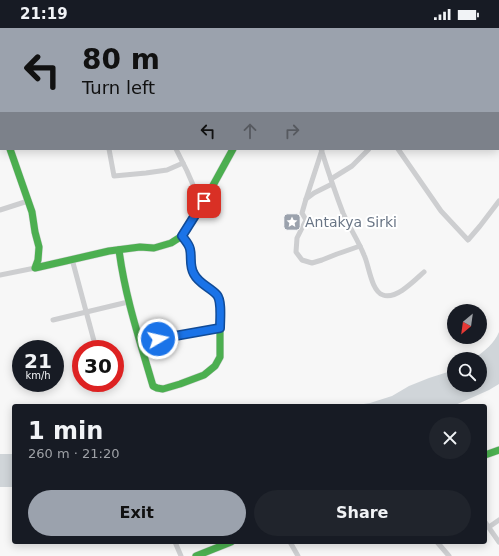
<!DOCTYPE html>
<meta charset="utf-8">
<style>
:root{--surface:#171b24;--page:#20242c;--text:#f1f3f6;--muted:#9ea1a6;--accent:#9ba2ad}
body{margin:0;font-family:"DejaVu Sans",sans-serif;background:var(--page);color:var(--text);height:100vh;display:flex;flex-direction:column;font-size:15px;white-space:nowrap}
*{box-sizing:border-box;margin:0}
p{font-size:13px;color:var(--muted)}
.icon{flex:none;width:22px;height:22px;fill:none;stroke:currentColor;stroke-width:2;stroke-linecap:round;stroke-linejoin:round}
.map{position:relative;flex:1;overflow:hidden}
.drawer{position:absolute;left:12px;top:376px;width:475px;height:140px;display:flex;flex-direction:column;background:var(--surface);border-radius:4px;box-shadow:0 2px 10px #0003}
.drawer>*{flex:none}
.banner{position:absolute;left:0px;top:0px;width:499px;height:122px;box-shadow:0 2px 10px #0003;background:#9ba2ad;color:#111;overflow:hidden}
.needle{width:26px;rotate:209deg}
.controls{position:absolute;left:447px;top:276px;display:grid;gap:8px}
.controls a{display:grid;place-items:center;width:40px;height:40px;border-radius:50%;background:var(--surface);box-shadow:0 2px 10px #0003;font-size:20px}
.speed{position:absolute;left:12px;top:312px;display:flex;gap:8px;font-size:20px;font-weight:700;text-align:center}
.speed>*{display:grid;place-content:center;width:52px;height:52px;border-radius:50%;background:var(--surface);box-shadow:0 2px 10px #0003;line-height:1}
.speed small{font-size:10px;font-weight:400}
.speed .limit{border:6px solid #d22;background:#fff;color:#111}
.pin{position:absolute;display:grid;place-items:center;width:34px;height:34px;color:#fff;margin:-17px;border-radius:8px;box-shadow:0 2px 6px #0006}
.me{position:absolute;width:44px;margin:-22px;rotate:81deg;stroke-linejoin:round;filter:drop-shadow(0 0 3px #0008)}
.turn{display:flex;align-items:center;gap:14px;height:84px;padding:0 16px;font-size:18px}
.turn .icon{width:52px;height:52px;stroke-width:2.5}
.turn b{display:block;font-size:28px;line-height:34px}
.lanes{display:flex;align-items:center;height:38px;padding:0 16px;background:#0003;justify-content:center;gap:20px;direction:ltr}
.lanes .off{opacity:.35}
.round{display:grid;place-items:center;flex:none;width:42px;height:42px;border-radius:21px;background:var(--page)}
.summary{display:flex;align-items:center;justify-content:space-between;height:68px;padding:0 16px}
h1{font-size:24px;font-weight:700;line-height:30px}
.button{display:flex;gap:8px;margin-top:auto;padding:8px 16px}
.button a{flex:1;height:46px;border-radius:24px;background:var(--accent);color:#111;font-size:16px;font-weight:700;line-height:46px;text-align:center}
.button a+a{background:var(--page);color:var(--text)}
.status{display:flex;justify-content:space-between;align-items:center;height:28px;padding:0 20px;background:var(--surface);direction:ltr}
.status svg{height:11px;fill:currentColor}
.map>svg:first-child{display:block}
</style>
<div class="status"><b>21:19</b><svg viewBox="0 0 49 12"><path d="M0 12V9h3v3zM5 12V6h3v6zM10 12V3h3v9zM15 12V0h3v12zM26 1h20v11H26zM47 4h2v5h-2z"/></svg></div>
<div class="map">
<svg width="499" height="528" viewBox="0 0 499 528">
<rect width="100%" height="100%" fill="#f7f7f7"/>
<g fill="#d0d5d9">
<path d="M499,304V356L489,362L453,378H351L370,375L392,368L409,358L429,350L454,342V357H480V331H474C485,322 494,316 499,304Z"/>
<rect x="0" y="426" width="14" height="33"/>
</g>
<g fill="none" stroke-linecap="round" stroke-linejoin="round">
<defs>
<g id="fast">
<path d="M10,121L32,184L35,204L39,219L38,232L35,240L109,223L140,219L154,220L171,215L182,208L211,161L233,121"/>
<path d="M119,222C125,269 140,313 153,358L157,360L163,361L180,356L204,347L215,338L220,329V276C216,258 204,262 196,249C190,240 192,231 190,221C189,216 185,212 182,208"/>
<path d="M485,427L499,422"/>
<path d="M196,528L231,514"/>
</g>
</defs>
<use href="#fast" stroke="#d3d4d5" stroke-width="8"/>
<g stroke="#cdced0" stroke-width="5">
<path d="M400,0L401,1"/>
<path d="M302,1V0"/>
<path d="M0,90L1,93"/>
<path d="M498,94L499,95"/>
<path d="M109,121L114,148L146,145L167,142L183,135"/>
<path d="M176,121L187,143L197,166L204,173"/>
<path d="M321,121C328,143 335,164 343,185C349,199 358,212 364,227C369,237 371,263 383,267C396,272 415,252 424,244"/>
<path d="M398,121L441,183L468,212L480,198L499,173"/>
<path d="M331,151L352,138L369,121"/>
<path d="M332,156L314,165L306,171L302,185L306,192L297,210L296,224L302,232L312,235L322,232L337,226L360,218"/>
<path d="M306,171L322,122"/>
<path d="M0,182L28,173"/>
<path d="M72,231L94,313"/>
<path d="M0,247L35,240"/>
<path d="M53,292L128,274"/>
<path d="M158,311L220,300"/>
<path d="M485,494L499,514"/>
<path d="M489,499L499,492"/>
<path d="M175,514L181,528"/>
<path d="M290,514L298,528"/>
<path d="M437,514L449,528"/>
</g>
<use href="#fast" stroke="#4caf50" stroke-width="7"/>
</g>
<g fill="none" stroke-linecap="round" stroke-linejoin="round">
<defs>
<path id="route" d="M158,311L220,300C220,292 222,273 217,267C210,259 199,256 194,246C189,238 192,230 190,221C189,216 185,212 182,208L204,173"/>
</defs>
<use href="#route" stroke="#114b97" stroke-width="10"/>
<use href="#route" stroke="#1a73e8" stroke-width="7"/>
</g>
<defs>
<symbol id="sight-square" viewBox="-11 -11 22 22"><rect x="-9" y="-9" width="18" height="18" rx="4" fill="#9ba2ad" stroke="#fff"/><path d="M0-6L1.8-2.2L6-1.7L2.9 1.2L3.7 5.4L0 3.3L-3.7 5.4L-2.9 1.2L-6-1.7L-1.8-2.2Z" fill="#fff"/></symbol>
</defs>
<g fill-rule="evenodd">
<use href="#sight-square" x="282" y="184" width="20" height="20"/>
</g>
<g text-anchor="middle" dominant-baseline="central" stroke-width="4" stroke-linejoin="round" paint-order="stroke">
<g font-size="14" fill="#697585" stroke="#fff" text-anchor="start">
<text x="305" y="194">Antakya Sirki</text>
</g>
</g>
</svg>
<div class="controls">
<a><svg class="needle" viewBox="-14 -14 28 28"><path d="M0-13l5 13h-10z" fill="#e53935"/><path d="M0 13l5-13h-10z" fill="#9ea1a6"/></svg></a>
<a><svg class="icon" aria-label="search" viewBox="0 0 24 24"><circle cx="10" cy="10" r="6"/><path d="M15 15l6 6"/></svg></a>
</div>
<div class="speed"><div>21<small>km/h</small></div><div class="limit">30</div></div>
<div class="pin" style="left:204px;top:173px;background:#d93025"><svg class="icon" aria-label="arrive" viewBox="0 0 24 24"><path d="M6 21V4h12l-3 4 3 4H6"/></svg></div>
<svg class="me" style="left:158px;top:311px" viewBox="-20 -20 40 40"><circle r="17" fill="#1a73e8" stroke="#fff" stroke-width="3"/><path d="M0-11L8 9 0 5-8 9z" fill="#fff"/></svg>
<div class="banner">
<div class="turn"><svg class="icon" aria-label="left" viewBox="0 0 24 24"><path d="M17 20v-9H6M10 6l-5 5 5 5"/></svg><div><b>80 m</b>Turn left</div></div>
<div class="lanes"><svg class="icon" aria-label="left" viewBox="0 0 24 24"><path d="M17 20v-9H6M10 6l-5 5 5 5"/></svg><svg class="icon off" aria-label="ahead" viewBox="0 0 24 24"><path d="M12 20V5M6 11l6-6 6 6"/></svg><svg class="icon off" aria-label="right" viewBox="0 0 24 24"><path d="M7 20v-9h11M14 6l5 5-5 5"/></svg></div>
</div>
<section class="drawer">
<div class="summary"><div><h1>1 min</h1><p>260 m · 21:20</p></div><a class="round"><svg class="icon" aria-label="close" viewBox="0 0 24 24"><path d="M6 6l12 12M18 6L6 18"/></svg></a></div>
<div class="button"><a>Exit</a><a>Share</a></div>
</section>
</div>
